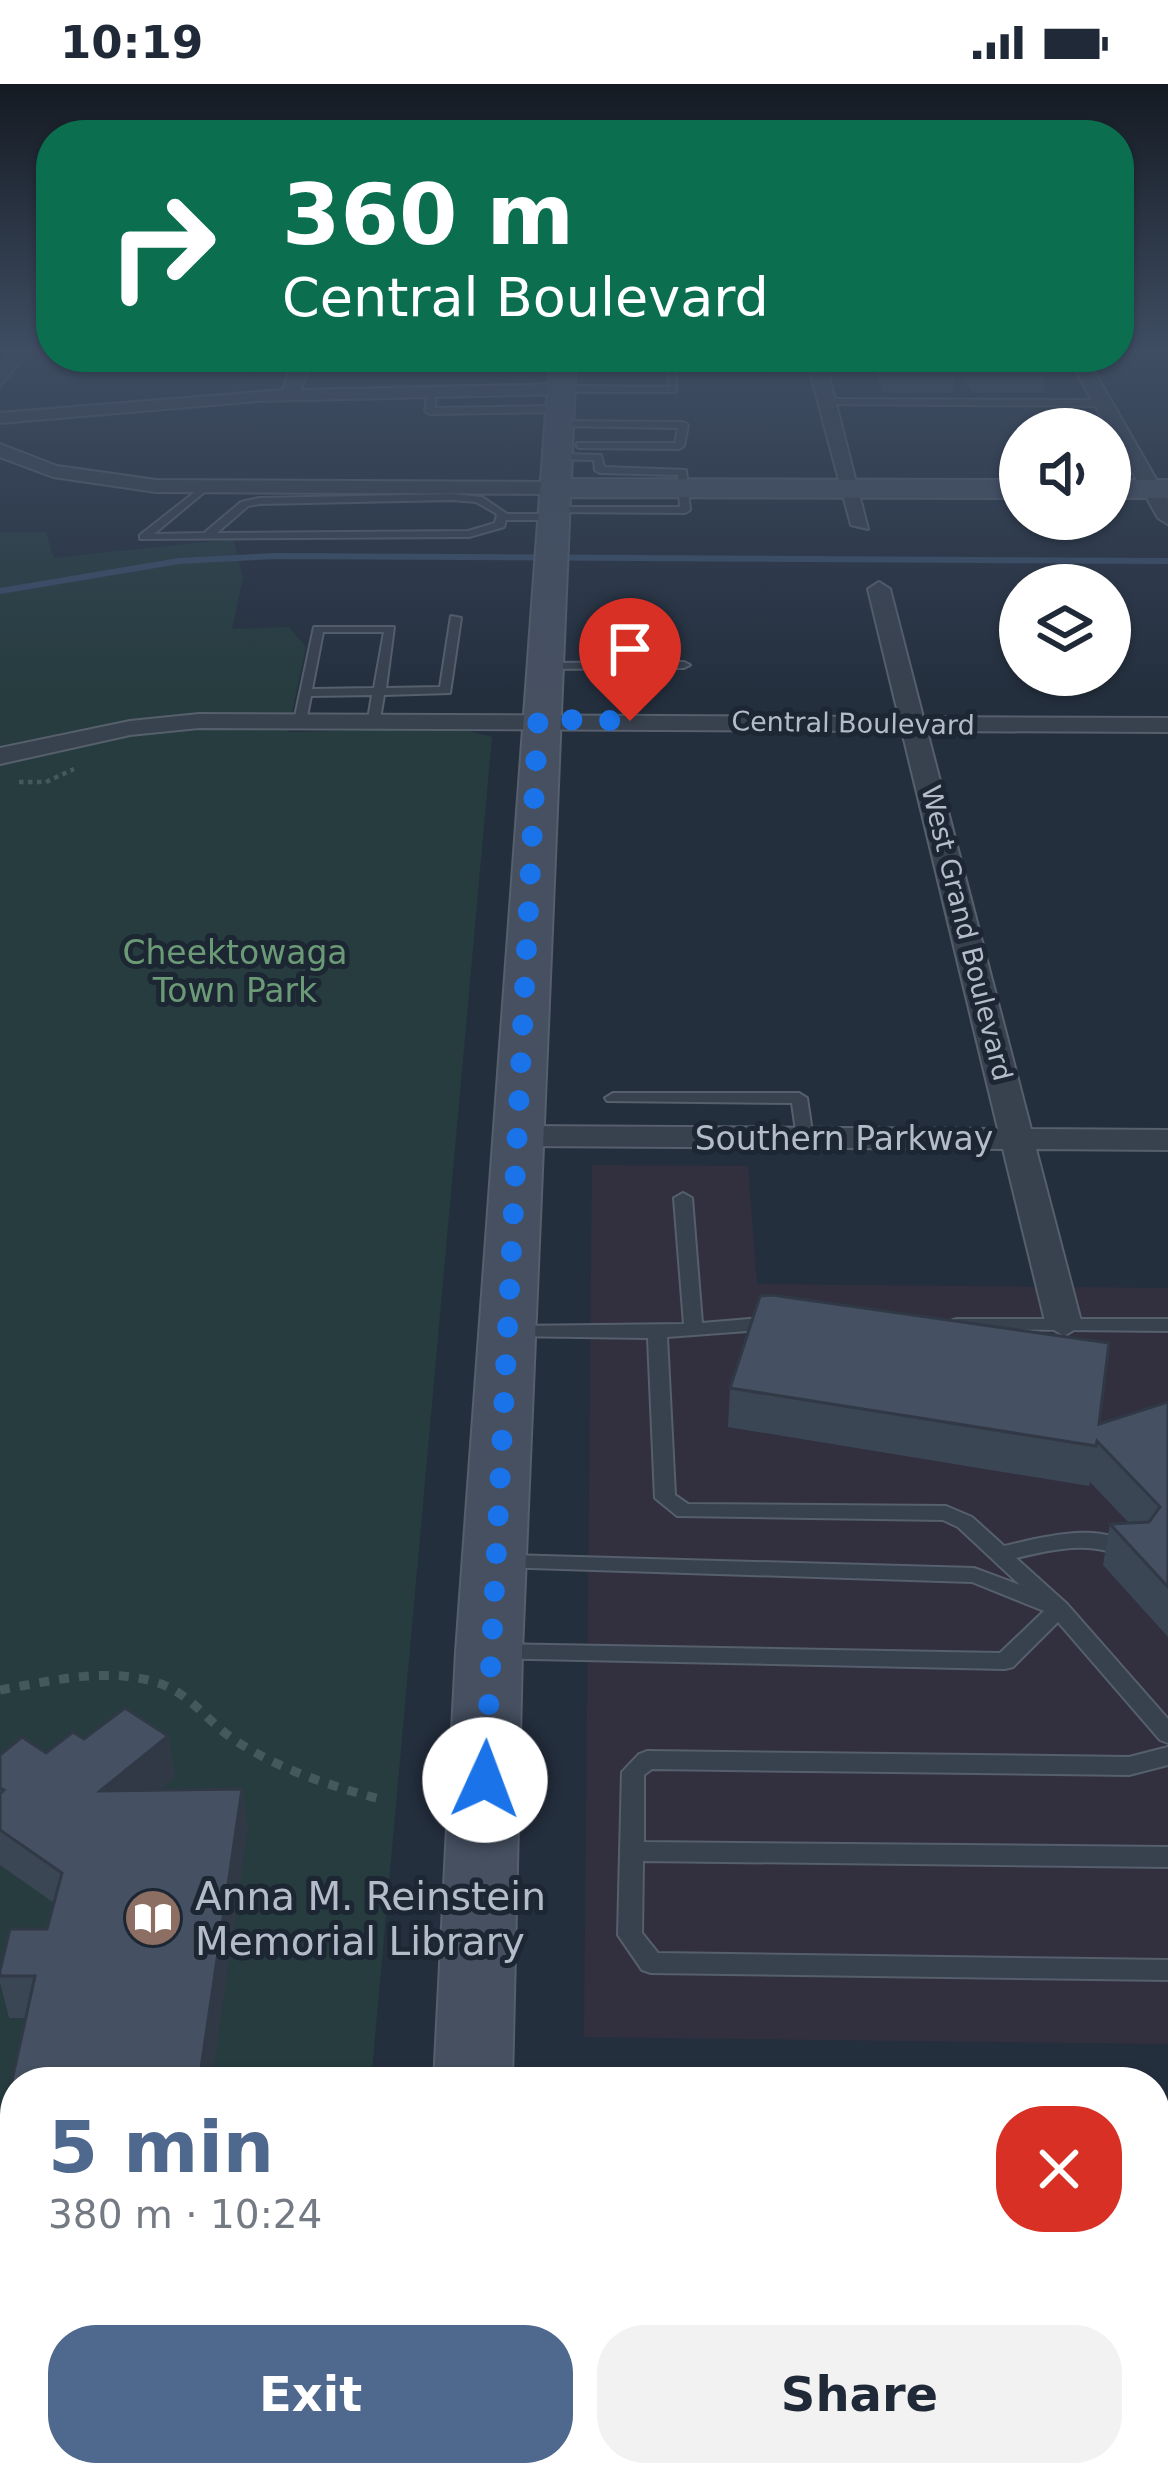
<!DOCTYPE html>
<meta charset="utf-8">
<style>
:root{--surface:#fff;--page:#f2f2f3;--text:#1f2937;--muted:#747a83;--accent:#4f688e}
body{margin:0;font-family:"DejaVu Sans",sans-serif;background:var(--page);color:var(--text);height:100vh;display:flex;flex-direction:column;font-size:45px;white-space:nowrap}
*{box-sizing:border-box;margin:0}
p{font-size:39px;color:var(--muted)}
.icon{flex:none;width:66px;height:66px;fill:none;stroke:currentColor;stroke-width:2;stroke-linecap:round;stroke-linejoin:round}
.map{position:relative;flex:1;overflow:hidden}
.drawer{position:absolute;left:0px;top:1983px;width:1170px;height:420px;display:flex;flex-direction:column;background:var(--surface);border-radius:48px 48px 0 0;box-shadow:0 3px 9px #0004}
.drawer>*{flex:none}
.hud{position:absolute;left:36px;top:36px;width:1098px;height:252px;border-radius:48px;box-shadow:0 3px 9px #0004;background:#0b6e4f;color:#fff;overflow:hidden}
.buttons{position:absolute;left:999px;top:324px;display:grid;gap:24px}
.buttons a{display:grid;place-items:center;width:132px;height:132px;border-radius:50%;background:var(--surface);box-shadow:0 3px 9px #0004;font-size:60px}
.pin{position:absolute;display:grid;place-items:center;width:102px;height:102px;color:#fff;margin:-123px -51px;border-radius:50% 50% 50% 0;rotate:-45deg;box-shadow:0 0 12px #0007}
.pin .icon{rotate:45deg}
.me{position:absolute;width:132px;margin:-66px;rotate:2deg;stroke-linejoin:round;filter:drop-shadow(0 0 9px #0008)}
.turn{display:flex;align-items:center;gap:42px;height:252px;padding:0 48px;font-size:54px}
.turn .icon{width:156px;height:156px;stroke-width:2.5}
.turn b{display:block;font-size:84px;line-height:102px}
.round{display:grid;place-items:center;flex:none;width:126px;height:126px;border-radius:48px;background:var(--page)}
.summary{display:flex;align-items:center;justify-content:space-between;height:204px;padding:0 48px}
h1{font-size:72px;font-weight:700;line-height:90px;color:var(--accent)}
.primary-button{display:flex;gap:24px;margin-top:auto;padding:24px 48px}
.primary-button a{flex:1;height:138px;border-radius:48px;background:var(--accent);color:#fff;font-size:48px;font-weight:700;line-height:138px;text-align:center}
.primary-button a+a{background:var(--page);color:var(--text)}
.status{display:flex;justify-content:space-between;align-items:center;height:84px;padding:0 60px;background:var(--surface);direction:ltr}
.status svg{height:33px;fill:currentColor}
.map>svg:first-child{display:block}
</style>
<div class="status"><b>10:19</b><svg viewBox="0 0 49 12"><path d="M0 12V9h3v3zM5 12V6h3v6zM10 12V3h3v9zM15 12V0h3v12zM26 1h20v11H26zM47 4h2v5h-2z"/></svg></div>
<div class="map">
<svg width="1168" height="2403" viewBox="0 0 1168 2403">
<rect width="100%" height="100%" fill="#242f3e"/>
<path fill="#32303f" d="M592,1081L748,1082L757,1200L1168,1204V1960L584,1953Z"/>
<path fill="#263c3f" d="M0,448H46L54,474L233,455L243,494L232,545L289,543L306,563L288,648L457,644L492,653L371,1998H15V2337H0Z"/>
<g fill="none" stroke-linecap="round" stroke-linejoin="round">
<path stroke="#394c67" stroke-width="6" d="M0,507L179,477L274,472L1168,477"/>
<defs>
<g id="lane">
<path d="M576,273H606L562,280L558,277Z"/>
<path d="M668,273H676V308H561L557,305L561,302L669,303Z"/>
<path d="M432,303L436,306L435,324L560,322L565,325L560,328L430,330L425,327L428,306Z"/>
<path d="M828,315L1103,316L1107,319L1103,322L825,320Z"/>
<path d="M555,337L683,338L688,341L684,362L679,365L580,364L577,363V359H675L678,344L558,342Z"/>
<path d="M555,370L601,371L604,383L686,386L690,426L685,429L548,428V424L552,423H680L678,391L600,389L595,386L594,376L552,375V371Z"/>
<path d="M205,400L208,401V405L154,450L204,449L241,418L259,414L452,410L482,413L507,430H551L556,433L551,436H506L504,443L469,453L140,455V451ZM452,416L476,418L497,430L495,439L468,447L217,449L248,422L259,420Z"/>
<path d="M451,532L461,534L450,609L384,611L380,635L374,639L368,635L372,611L311,612L306,637L300,641L294,637L314,543H394L386,604L440,603ZM323,548H384L374,604L312,605Z"/>
<path d="M543,579L684,578L690,581L684,584L539,585V581Z"/>
<path d="M613,1009H799L807,1014L813,1054L805,1059L797,1054L792,1019L607,1017L605,1014Z"/>
<path d="M683,1109L692,1114L702,1239L773,1233L782,1239L773,1245L667,1253L675,1411L688,1420L946,1422L972,1433L1004,1462C1044,1453 1106,1435 1139,1467L1136,1472C1122,1474 1112,1467 1097,1465C1070,1461 1043,1468 1016,1474L1067,1520L1168,1635V1659L1160,1656L1058,1538L1013,1583L1005,1585L490,1574L487,1568L490,1562L498,1560L1000,1569L1044,1527L972,1498L498,1483L495,1478L498,1473L505,1471L974,1484L1020,1501L958,1443L943,1436L677,1432L655,1414L648,1254L506,1252L504,1248L506,1244L513,1242L684,1240L674,1114Z"/>
<path d="M957,1235H1168V1247L950,1245L948,1241L950,1237Z"/>
<path d="M1168,1663V1681L1129,1691L652,1685L644,1691V1758L1168,1763V1783L643,1777L642,1849L658,1869L1168,1876V1896L651,1889L642,1886L618,1851L622,1688L639,1670L647,1667L1129,1673Z"/>
</g>
<g id="street">
<path d="M10,269H27L0,302V284Z"/>
<path d="M294,273H312L301,306L561,300L570,305L561,310L258,317L0,339V329L283,306Z"/>
<path d="M806,273H824L868,445L851,441Z"/>
<path d="M1068,273H1086L1168,416V440L1158,434Z"/>
<path d="M0,360L57,382L156,396L553,398L563,404L553,410L156,408L53,393L0,373Z"/>
<path d="M879,498L890,505L923,633L1168,634V648L927,647L1031,1045L1168,1046V1066L1036,1065L1082,1241L1064,1252L1046,1241L1003,1065L521,1062L505,1052L521,1042L998,1045L902,647L199,644L130,651L0,680V664L130,637L199,630L899,633L868,505Z"/>
<rect x="1155" y="2273" width="13" height="58"/>
<path d="M267,2388H371L365,2403H261Z"/>
</g>
<g id="secondary">
<path d="M550,273H576L571,395L1020,396V414L570,413L522,1568L512,1998H434L456,1568Z"/>
<rect x="1110" y="396" width="58" height="18"/>
<path d="M408,2388H498L497,2403H407Z"/>
</g>
</defs>
<use href="#lane" stroke="#565f6c" stroke-width="4"/>
<use href="#street" stroke="#565f6c" stroke-width="4"/>
<use href="#secondary" stroke="#565f6c" stroke-width="4"/>
<path stroke="#44595c" stroke-width="4.5" stroke-dasharray="4.5 4.5" stroke-linecap="butt" d="M19,698H46L74,685"/>
<path stroke="#44595c" stroke-width="9" stroke-dasharray="10 10" stroke-linecap="butt" d="M0,1606C50,1597 105,1583 155,1598C190,1608 206,1637 236,1657C279,1685 330,1702 380,1715"/>
<use href="#lane" fill="#38414e" fill-rule="evenodd"/>
<use href="#street" fill="#38414e" fill-rule="evenodd"/>
<use href="#secondary" fill="#465061" fill-rule="evenodd"/>
</g>
<g fill="#3b4654">
<path d="M874,273H1036L1045,290L1043,309H972L952,277L950,278L955,290L953,309H883L873,279Z"/>
<path d="M730,1304L1099,1340L1168,1318V1553L1103,1481L1110,1440L1129,1439L1090,1398L1089,1402L728,1343Z"/>
<path d="M168,1652L175,1693L159,1706L242,1705L248,1746L15,1998V2033L9,2010L26,1934H9L0,1898V1887L47,1845L54,1819L0,1781V1671L46,1669Z"/>
</g>
<g fill="#303945">
<path d="M168,1652L175,1693L108,1749L100,1707Z"/>
<path d="M242,1705L248,1746L212,1998H199Z"/>
</g>
<g fill="#455162" stroke="#303945" stroke-width="3">
<path d="M879,273H949L955,290H885Z"/>
<path d="M963,273H1036L1045,290H974Z"/>
<path d="M772,1211L1109,1259L1099,1340L1168,1318V1503L1110,1440L1149,1438L1160,1423L1097,1357L1096,1362L730,1304L760,1212Z"/>
<path d="M125,1624L168,1652L100,1707L242,1705L199,1998H15V2010H9L35,1892H0V1887L10,1845H47L62,1789L0,1746V1710L4,1706L0,1704V1671L22,1653L46,1669L73,1648L84,1655Z"/>
</g>
<linearGradient id="sky" x2="0" y2="1"><stop stop-color="#141a22"/><stop offset="0.44" stop-color="#3f4d63"/><stop offset="1" stop-color="#3f4d63" stop-opacity="0"/></linearGradient>
<rect width="1168" height="606" fill="url(#sky)"/>
<g fill="none" stroke-linecap="round" stroke-linejoin="round">
<path stroke="#1a73e8" stroke-width="21" stroke-dasharray="0 37.8" d="M485,1696L538,635L630,637"/>
</g>
<defs>
<symbol id="library-disc" viewBox="-11 -11 22 22"><circle r="9.5" fill="#8d6e63" stroke="#1d2633"/><path d="M-6-4Q-3-5.5-.7-3.5V5Q-3 3-6 4ZM6-4Q3-5.5 .7-3.5V5Q3 3 6 4Z" fill="#fff"/></symbol>
</defs>
<g fill-rule="evenodd">
<use href="#library-disc" x="120" y="1801" width="66" height="66"/>
</g>
<g text-anchor="middle" dominant-baseline="central" stroke-width="10" stroke-linejoin="round" paint-order="stroke">
<g font-size="27" fill="#b4bcc9" stroke="#1d2633">
<text transform="translate(853 639) rotate(1)">Central Boulevard</text>
<text transform="translate(967 849) rotate(76)">West Grand Boulevard</text>
</g>
<g font-size="33" fill="#6b9a76" stroke="#1d2633">
<text x="235" y="868">Cheektowaga<tspan x="235" dy="38">Town Park</tspan></text>
</g>
<g font-size="33" fill="#b4bcc9" stroke="#1d2633">
<text x="844" y="1054">Southern Parkway</text>
</g>
<g font-size="39" fill="#b4bcc9" stroke="#1d2633" text-anchor="start">
<text x="195" y="1812">Anna M. Reinstein<tspan x="195" dy="45">Memorial Library</tspan></text>
</g>
</g>
</svg>
<div class="buttons">
<a><svg class="icon" aria-label="sound" viewBox="0 0 24 24"><path d="M4 9h4l5-4v14l-5-4H4zM17 9q2 3 0 6"/></svg></a>
<a><svg class="icon" aria-label="layers" viewBox="0 0 24 24"><path d="M12 4l9 5-9 5-9-5zM3 14l9 5 9-5"/></svg></a>
</div>
<div class="pin" style="left:630px;top:637px;background:#d93025"><svg class="icon" aria-label="arrive" viewBox="0 0 24 24"><path d="M6 21V4h12l-3 4 3 4H6"/></svg></div>
<svg class="me" style="left:485px;top:1696px" viewBox="-20 -20 40 40"><circle r="19" fill="#fff"/><path d="M0-13L10 11 0 6-10 11z" fill="#1a73e8"/></svg>
<div class="hud">
<div class="turn"><svg class="icon" aria-label="right" viewBox="0 0 24 24"><path d="M7 20v-9h11M14 6l5 5-5 5"/></svg><div><b>360 m</b>Central Boulevard</div></div>
</div>
<section class="drawer">
<div class="summary"><div><h1>5 min</h1><p>380 m · 10:24</p></div><a class="round" style="background:#d93025;color:#fff"><svg class="icon" aria-label="close" viewBox="0 0 24 24"><path d="M6 6l12 12M18 6L6 18"/></svg></a></div>
<div class="primary-button"><a>Exit</a><a>Share</a></div>
</section>
</div>
